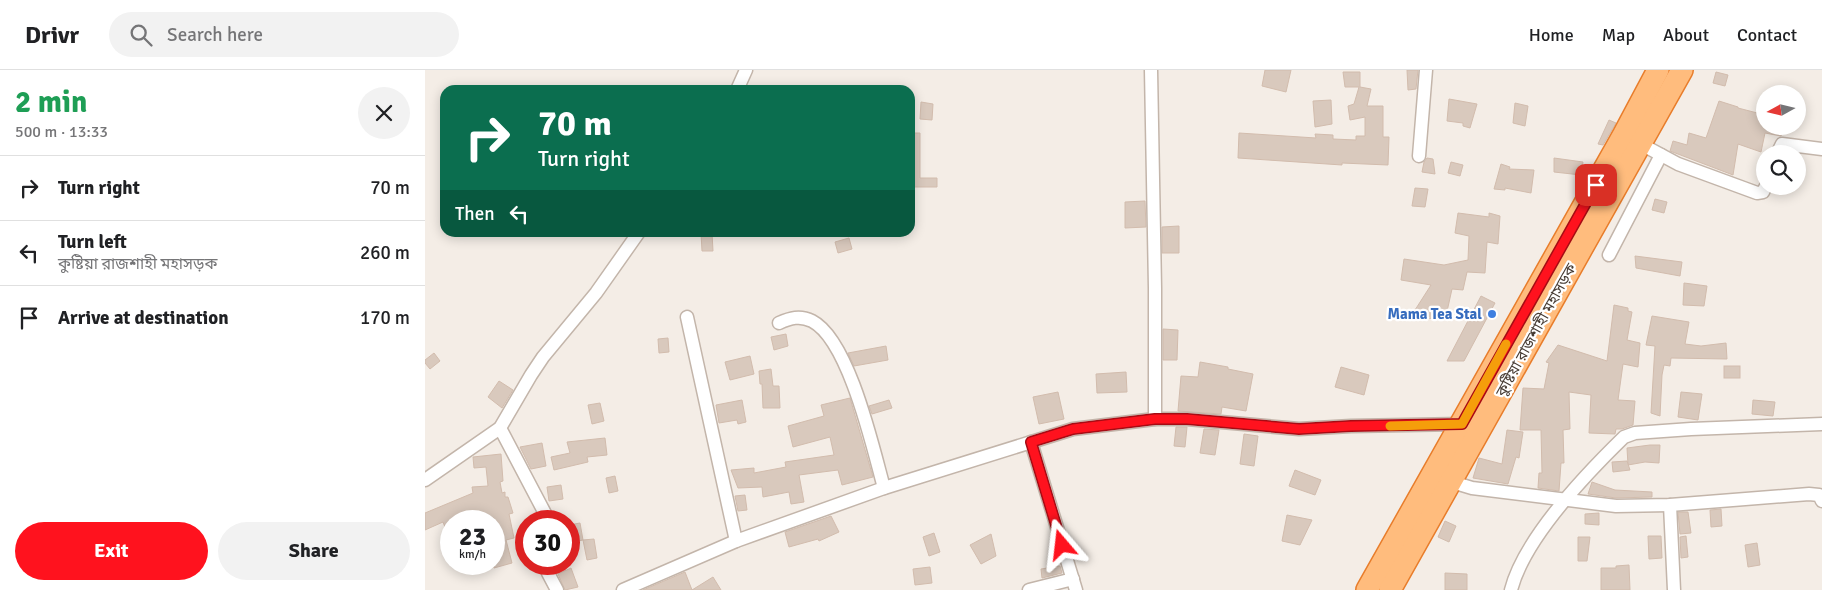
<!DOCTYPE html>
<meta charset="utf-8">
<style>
:root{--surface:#fff;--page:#f2f2f2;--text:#202124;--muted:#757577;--line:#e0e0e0;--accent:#ff121e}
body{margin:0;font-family:Signika,"Noto Sans Bengali",sans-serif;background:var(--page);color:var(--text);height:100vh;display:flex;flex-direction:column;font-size:19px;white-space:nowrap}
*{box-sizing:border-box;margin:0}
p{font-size:16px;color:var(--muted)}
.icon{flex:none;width:28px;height:28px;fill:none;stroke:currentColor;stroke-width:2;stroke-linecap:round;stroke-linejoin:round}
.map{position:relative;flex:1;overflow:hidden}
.panel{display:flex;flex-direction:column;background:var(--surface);width:425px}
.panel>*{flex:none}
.banner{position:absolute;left:15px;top:15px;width:475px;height:152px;border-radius:15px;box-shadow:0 2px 12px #0003;background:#0b6e4f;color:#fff;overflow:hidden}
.needle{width:32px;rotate:262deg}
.buttons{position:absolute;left:1331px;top:15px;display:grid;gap:10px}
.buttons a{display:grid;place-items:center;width:50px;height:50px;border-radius:50%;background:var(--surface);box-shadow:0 2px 12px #0003;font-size:25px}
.speed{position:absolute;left:15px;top:440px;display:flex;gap:10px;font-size:25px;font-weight:700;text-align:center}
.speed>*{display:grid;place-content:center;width:65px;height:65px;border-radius:50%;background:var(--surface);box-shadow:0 2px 12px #0003;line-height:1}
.speed small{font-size:12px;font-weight:400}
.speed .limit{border:8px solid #d22;background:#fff;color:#111}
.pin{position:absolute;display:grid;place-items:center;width:42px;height:42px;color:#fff;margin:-21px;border-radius:10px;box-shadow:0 2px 8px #0006}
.me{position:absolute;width:55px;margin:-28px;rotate:343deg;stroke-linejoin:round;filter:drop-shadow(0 0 4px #0008)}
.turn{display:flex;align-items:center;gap:18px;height:105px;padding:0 15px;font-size:22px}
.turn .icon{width:65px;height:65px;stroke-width:2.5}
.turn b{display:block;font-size:35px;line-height:42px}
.then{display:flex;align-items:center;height:48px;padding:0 15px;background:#0003;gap:10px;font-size:19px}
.round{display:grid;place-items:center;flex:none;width:52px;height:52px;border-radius:26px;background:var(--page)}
.head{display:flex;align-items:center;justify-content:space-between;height:85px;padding:0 15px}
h1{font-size:30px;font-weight:800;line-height:38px;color:#1e9e55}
.button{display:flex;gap:10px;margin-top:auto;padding:10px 15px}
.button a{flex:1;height:58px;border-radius:30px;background:var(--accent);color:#fff;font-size:20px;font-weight:800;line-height:58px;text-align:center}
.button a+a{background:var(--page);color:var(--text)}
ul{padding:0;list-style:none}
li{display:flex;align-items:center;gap:15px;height:65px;padding:0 15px;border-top:1px solid var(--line)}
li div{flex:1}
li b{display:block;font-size:19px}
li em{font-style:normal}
header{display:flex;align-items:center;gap:30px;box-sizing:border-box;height:70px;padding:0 25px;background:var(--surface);border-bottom:1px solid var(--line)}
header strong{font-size:24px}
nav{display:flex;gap:28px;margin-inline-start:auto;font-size:18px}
.search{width:350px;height:45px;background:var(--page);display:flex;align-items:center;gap:12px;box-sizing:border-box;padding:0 18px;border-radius:28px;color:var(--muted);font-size:19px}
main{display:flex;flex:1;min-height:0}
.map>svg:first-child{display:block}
</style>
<header>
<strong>Drivr</strong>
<div class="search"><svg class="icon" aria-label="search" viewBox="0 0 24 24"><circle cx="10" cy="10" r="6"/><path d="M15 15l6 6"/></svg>Search here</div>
<nav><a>Home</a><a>Map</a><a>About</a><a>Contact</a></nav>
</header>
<main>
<section class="panel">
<div class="head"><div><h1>2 min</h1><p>500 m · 13:33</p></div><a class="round"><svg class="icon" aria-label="close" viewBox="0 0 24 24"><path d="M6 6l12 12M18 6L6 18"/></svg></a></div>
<ul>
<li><svg class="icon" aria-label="right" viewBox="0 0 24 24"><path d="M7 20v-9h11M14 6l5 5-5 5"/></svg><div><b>Turn right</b></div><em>70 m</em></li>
<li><svg class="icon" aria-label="left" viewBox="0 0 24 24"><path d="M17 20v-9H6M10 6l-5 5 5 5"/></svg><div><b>Turn left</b><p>কুষ্টিয়া রাজশাহী মহাসড়ক</p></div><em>260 m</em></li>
<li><svg class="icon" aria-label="arrive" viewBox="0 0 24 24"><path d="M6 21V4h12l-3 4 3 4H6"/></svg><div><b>Arrive at destination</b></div><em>170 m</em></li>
</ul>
<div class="button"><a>Exit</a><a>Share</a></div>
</section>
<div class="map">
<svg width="1397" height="520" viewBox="0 0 1397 520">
<rect width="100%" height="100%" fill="#f4ede6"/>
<g fill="#d9c9bd" stroke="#d2bcad">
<path d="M840,0H866L861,22L837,16Z"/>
<path d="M982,0H993L991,19L983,20Z"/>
<path d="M918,2H935V17L946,19L942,36H958V67H964L963,95L917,93V95L813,88L814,63L891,68L890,64L908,65V69L931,70V66H940V47L925,50L923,36L929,34L934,17H920Z"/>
<path d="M1291,2L1303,5L1300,16L1288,13Z"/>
<path d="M1024,29L1052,34L1045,58L1038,56V53L1022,51Z"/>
<path d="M906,30L907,54L890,57L888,31Z"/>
<path d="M1294,31L1313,37V38L1340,45V56H1359L1356,66L1340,63L1336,82L1313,74L1308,105L1245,81L1248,71L1262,75L1264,63L1281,68Z"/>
<path d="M496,32L508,34L507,50L495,49Z"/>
<path d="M1090,33L1103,36L1100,56L1088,53Z"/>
<path d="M1184,50L1191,53L1178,75L1173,74Z"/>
<path d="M485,63H495V108H512V117H485Z"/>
<path d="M1002,88L1008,89L1010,104L997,102L999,92Z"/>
<path d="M1129,88L1158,92L1156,105L1129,102Z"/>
<path d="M1026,92L1038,95L1035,106L1023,103Z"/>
<path d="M1076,94L1085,97L1084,99L1109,100L1106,123L1080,118V120L1069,119Z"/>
<path d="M990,118L1003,119L1000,137L987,136Z"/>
<path d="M1230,129L1242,132L1239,143L1227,140Z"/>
<path d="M720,131L721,157L700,158V132Z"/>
<path d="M1033,143L1064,147V143L1075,146L1073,174L1062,172L1060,203L1042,202L1038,220L1027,219L1021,246L1002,249L990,240L1006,215L976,210L979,189L1019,195L1043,190L1044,166L1030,163Z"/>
<path d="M754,156V183H737V157Z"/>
<path d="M276,163H287L288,181H277Z"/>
<path d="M424,168L427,179L413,183L410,172Z"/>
<path d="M1210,186L1257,192L1255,206L1211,198Z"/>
<path d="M1259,213L1282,216L1279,236L1258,235Z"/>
<path d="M1056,226L1070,233L1039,291H1022Z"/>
<path d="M1189,235L1203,238V241L1207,242L1202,270L1215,273L1213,297L1198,294L1193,330L1210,331L1208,355L1197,359H1191L1190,364L1164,363L1166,325L1144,322L1145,359L1138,360L1139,393H1136L1134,421L1113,418L1114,403H1117L1116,360H1095L1098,318L1119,319L1124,293L1121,292L1133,275L1182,291Z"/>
<path d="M1227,246L1264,252L1260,274L1276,276L1301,273L1302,289L1246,288L1245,296L1239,295L1237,305L1235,346L1226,343L1230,276L1221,275Z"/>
<path d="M738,259L753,260L752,290H738Z"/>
<path d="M361,264L363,276L349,280L346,267Z"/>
<path d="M243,268L244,282L234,283L233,269Z"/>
<path d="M461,276L463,290L429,296L423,283Z"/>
<path d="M9,283L15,291L5,299L0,293V290Z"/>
<path d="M325,286L329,304L305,310L300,292Z"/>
<path d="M775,292L803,297V299L828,304L821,341L797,337L796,344L753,341L756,306L773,307Z"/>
<rect x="1299" y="296" width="16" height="12"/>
<path d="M916,297L944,305L939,325L910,317Z"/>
<path d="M346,299L348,316H354L355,338H338L337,314H335L334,301Z"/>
<path d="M701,302L702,322L672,323L671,304Z"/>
<path d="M74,311L88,320L77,338L63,327Z"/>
<path d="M633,322L639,349L614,354L608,327Z"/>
<path d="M1256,322L1277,324L1273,350L1253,347Z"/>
<path d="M425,328L448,407L417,415L413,400L374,405L379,432L366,434L364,422L338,427L337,417L313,418L306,400L329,398V403L361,397L360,392L409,385L405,367L368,377L363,356L399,346L396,335Z"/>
<path d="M317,330L321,352L313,354L312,350L294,353L291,335Z"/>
<path d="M464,330L467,338L447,344L444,336Z"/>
<path d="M1328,330L1350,332L1348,346L1327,344Z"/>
<path d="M175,333L179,351L167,354L163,335Z"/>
<path d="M751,357H762L760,377L749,376Z"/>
<path d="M779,359L794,360L790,385L775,383Z"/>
<path d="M1082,360L1098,362L1094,388L1091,387L1083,414L1048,408L1054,388L1077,394Z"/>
<path d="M819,364L833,366L829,396L815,394Z"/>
<path d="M180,368L182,385L162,387L163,392L129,400L126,387L145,383L142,372Z"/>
<path d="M117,373L121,396L106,399L95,377Z"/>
<path d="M1225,375H1235L1234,393L1220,392L1203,395L1202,378Z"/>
<path d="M76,384L78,411L75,412L77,423L80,422V427H83L88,443L84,444L89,468L81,470L87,493L69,498V448L58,451H26V472L18,452L0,460V443L48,423L47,417L63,416L61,397L49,398L48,387Z"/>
<path d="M1202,391L1205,400L1188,402L1187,392Z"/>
<path d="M870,400L896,410L890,425L864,416Z"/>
<path d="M190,406L193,421L184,423L181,408Z"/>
<path d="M1167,412L1190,420L1227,422V427L1191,428L1163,424Z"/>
<path d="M136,415L138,429L124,431L122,417Z"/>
<path d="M320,425L322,440L313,441L310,426Z"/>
<path d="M1296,439L1297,456L1286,457L1285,440Z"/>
<path d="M1253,442H1263L1266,463L1255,464Z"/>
<path d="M1174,443V455L1160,454V444Z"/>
<path d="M862,445L887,450L875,475L857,471Z"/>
<path d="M406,446L414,462L394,471L393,469L364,477L360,462Z"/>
<path d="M1020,451L1031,456L1024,472L1013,467Z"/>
<path d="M155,453L158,470L144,473V455Z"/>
<path d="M509,463L515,482L504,486L498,467Z"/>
<path d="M566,464L571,486L556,494L545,475Z"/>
<path d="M1223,466H1236L1237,488L1224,489Z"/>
<path d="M1261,466L1263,487L1256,488L1255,467Z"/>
<path d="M1153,467H1165L1162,491H1153Z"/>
<path d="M169,469L172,488L162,490L158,470Z"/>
<path d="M1332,473L1335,495L1323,497L1320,475Z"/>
<path d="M1204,495L1205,520H1176V498H1191V496Z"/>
<path d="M635,496L637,503L617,508L616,499Z"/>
<path d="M505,497L507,513L490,515L488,499Z"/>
<path d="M146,498L153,517L140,520L133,504Z"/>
<path d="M260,502L267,520H218Z"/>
<path d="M1020,503L1042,504V520H1020Z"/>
<path d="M288,507L296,520H267Z"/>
</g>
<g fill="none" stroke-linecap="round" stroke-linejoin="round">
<defs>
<g id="minor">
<path d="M726,0L730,218V349"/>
<path d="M312,20L321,0"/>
<path d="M1214,73L1253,94L1332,123L1338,122L1341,116"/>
<path d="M1352,84L1357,74L1397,79"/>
<path d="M994,86L1001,0"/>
<path d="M1184,185L1236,85"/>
<path d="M262,247L311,471"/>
<path d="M354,253C365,248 375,245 387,251C424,270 448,378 459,418"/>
<path d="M75,358L124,451"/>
<path d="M606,372L651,520"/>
<path d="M0,410L75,358L106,305L118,287L171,223L214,162"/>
<path d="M1027,412L1047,418L1191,436L1245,435L1384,424L1394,425L1397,431"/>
<path d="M1245,435L1249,520"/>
<path d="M132,520L123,503L124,500L134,494"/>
<path d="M198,520L311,471L459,418L648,359L730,349H762L874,359L926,356L1037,354"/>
<path d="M604,520L648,509"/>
<path d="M1086,520C1099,469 1161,404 1199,367L1210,363L1266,359L1397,354"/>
</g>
<g id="trunk">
<path d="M942,520L1199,64L1233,0"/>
<path d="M965,520L1257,0"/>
</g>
</defs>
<use href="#minor" stroke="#c3b5aa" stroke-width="15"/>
<use href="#trunk" stroke="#e87d2b" stroke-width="24"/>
<use href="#minor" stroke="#fff" stroke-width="12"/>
<use href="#trunk" stroke="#ffbc7d" stroke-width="21"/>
</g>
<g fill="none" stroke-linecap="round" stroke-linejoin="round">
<defs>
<path id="route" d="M637,475L606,372L648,359L730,349H762L874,359L926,356L1037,354L1171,115"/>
</defs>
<use href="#route" stroke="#a60c14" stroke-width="12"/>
<use href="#route" stroke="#ff121e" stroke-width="9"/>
<path stroke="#f59e0b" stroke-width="9" d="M965,356L1037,354L1081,274"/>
</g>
<circle fill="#3f7fe0" stroke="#fff" stroke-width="2" cx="1067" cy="244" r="5"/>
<g text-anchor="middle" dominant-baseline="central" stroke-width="4.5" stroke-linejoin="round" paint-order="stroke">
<g font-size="15" font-weight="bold" fill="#366cbe" stroke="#fff" text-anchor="end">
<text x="1057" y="244">Mama Tea Stal</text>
</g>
<g font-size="15" fill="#473c34" stroke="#fff">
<text transform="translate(1111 260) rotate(-61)">কুষ্টিয়া রাজশাহী মহাসড়ক</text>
</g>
</g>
</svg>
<div class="buttons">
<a><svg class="needle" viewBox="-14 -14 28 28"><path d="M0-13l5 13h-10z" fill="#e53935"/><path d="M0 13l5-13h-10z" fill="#757577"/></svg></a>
<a><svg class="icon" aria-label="search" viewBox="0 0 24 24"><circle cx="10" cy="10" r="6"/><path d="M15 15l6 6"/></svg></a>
</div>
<div class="speed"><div>23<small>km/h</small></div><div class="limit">30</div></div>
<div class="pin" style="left:1171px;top:115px;background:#d93025"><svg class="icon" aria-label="arrive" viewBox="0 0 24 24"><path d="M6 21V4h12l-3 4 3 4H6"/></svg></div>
<svg class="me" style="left:637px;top:475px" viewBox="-20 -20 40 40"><path d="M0-17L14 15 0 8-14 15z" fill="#ff121e" stroke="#fff" stroke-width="4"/></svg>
<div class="banner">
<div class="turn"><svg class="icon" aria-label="right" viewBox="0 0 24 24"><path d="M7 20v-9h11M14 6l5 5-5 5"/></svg><div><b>70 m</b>Turn right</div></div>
<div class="then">Then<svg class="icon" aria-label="left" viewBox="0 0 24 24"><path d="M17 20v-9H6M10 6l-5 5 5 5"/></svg></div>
</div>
</div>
</main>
